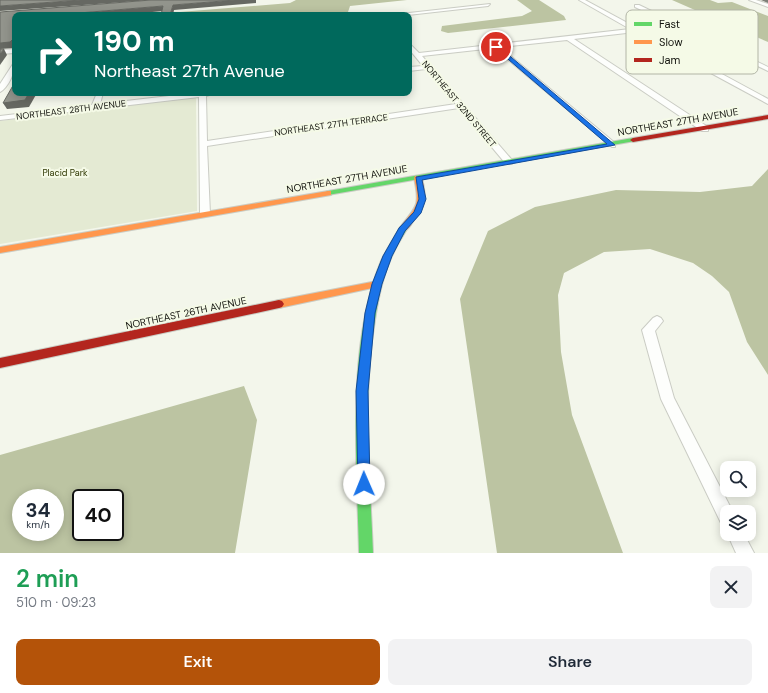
<!DOCTYPE html>
<meta charset="utf-8">
<style>
:root{--surface:#fff;--page:#f2f2f3;--text:#1f2937;--muted:#747a83;--accent:#b45309}
body{margin:0;font-family:"DM Sans",sans-serif;background:var(--page);color:var(--text);height:100vh;display:flex;flex-direction:column;font-size:15px;white-space:nowrap}
*{box-sizing:border-box;margin:0}
p{font-size:13px;color:var(--muted)}
.icon{flex:none;width:22px;height:22px;fill:none;stroke:currentColor;stroke-width:2;stroke-linecap:round;stroke-linejoin:round}
.map{position:relative;height:553px;overflow:hidden}
.sheet{display:flex;flex-direction:column;background:var(--surface);flex:1}
.sheet>*{flex:none}
.top-card{position:absolute;left:12px;top:12px;width:400px;height:84px;border-radius:8px;box-shadow:0 2px 10px #0003;background:#00695c;color:#fff;overflow:hidden}
.buttons{position:absolute;left:720px;top:461px;display:grid;gap:8px}
.buttons a{display:grid;place-items:center;width:36px;height:36px;border-radius:8px;background:var(--surface);box-shadow:0 2px 10px #0003;font-size:20px}
.speed{position:absolute;left:12px;top:489px;display:flex;gap:8px;font-size:20px;font-weight:700;text-align:center}
.speed>*{display:grid;place-content:center;width:52px;height:52px;border-radius:50%;background:var(--surface);box-shadow:0 2px 10px #0003;line-height:1}
.speed small{font-size:10px;font-weight:400}
.speed .limit{border:2px solid #111;border-radius:6px;background:#fff;color:#111}
.pin{position:absolute;display:grid;place-items:center;width:34px;height:34px;color:#fff;margin:-17px;border:2px solid #fff;border-radius:50%;box-shadow:0 1px 4px #0007}
.me{position:absolute;width:44px;margin:-22px;rotate:359deg;stroke-linejoin:round;filter:drop-shadow(0 0 3px #0008)}
.turn{display:flex;align-items:center;gap:14px;height:84px;padding:0 16px;font-size:18px}
.turn .icon{width:52px;height:52px;stroke-width:2.5}
.turn b{display:block;font-size:28px;line-height:34px}
.round{display:grid;place-items:center;flex:none;width:42px;height:42px;border-radius:8px;background:var(--page)}
.overview{display:flex;align-items:center;justify-content:space-between;height:68px;padding:0 16px}
h1{font-size:24px;font-weight:600;line-height:30px;color:#1e9e55}
.action{display:flex;gap:8px;margin-top:auto;padding:8px 16px}
.action a{flex:1;height:46px;border-radius:8px;background:var(--accent);color:#fff;font-size:16px;font-weight:600;line-height:46px;text-align:center}
.action a+a{background:var(--page);color:var(--text)}
.map>svg:first-child{display:block}
</style>
<div class="map">
<svg width="768" height="553" viewBox="0 0 768 553">
<rect width="100%" height="100%" fill="#f3f6eb"/>
<path fill="#e4ead3" d="M196,97L197,211L0,244V121Z"/>
<g fill="#bcc4a2" fill-rule="evenodd">
<path d="M296,0H407L350,6L347,15H307L291,13L260,15H143L290,3Z"/>
<path d="M517,0H539L564,16L566,20L448,33L441,31L442,26L522,16L532,11Z"/>
<path d="M672,0H710L718,3L732,2L768,16V42Z"/>
<path d="M768,169V375L747,342L729,292L712,276L693,263L650,249L604,252L564,273L558,295L561,352L572,415L623,553H497L460,299L488,231L535,207L616,190L700,192L752,186Z"/>
<path d="M244,386L257,420L235,553H0V455ZM21,498H55V532H21ZM81,498H115V532H81Z"/>
</g>
<g fill="none" stroke-linecap="round" stroke-linejoin="round">
<defs>
<g id="street">
<path d="M579,0H585L768,99V104L635,32L574,39L708,127V131H702L567,40L500,47L615,143V147H612L494,48L422,56L512,160V164H506L459,108L207,146L210,214L205,217L200,214L199,97L0,120V116L92,105L97,93H103L100,104L195,93H216L206,96L207,141L456,104L426,69L409,71V67L423,66L409,49V43L419,53L630,29Z"/>
<path d="M749,0H756L768,4V7Z"/>
<path d="M490,4L488,6L408,15H391Z"/>
<path d="M635,5H639L768,67V71L635,7Z"/>
<path d="M15,49V53L0,54V50Z"/>
<path d="M15,63C15,72 8,88 0,92V84L13,64Z"/>
<path d="M657,316L661,318L663,321L655,331L674,398L733,512H727V525L721,523L661,399L642,330L653,318Z"/>
<path d="M727,533L744,534L754,553H736Z"/>
</g>
<g id="fast">
<path d="M633,138L635,139V141L328,195L324,193L328,191Z"/>
<path d="M403,226L407,229C401,239 394,250 390,261C382,279 378,300 375,320C362,397 370,476 373,553H359C357,464 346,345 381,261C386,250 394,238 400,227Z"/>
</g>
<g id="slow">
<path d="M415,176H418L422,178C427,199 426,206 412,223C410,227 407,230 403,232L399,229C415,206 421,209 414,178Z"/>
<path d="M328,191H331V195L0,253V247Z"/>
<path d="M377,281L380,282L382,284L380,286L377,287L279,308L276,307L274,304L276,301L279,300Z"/>
</g>
<g id="jam">
<path d="M768,115V119L633,142L630,140L633,138Z"/>
<path d="M279,300L282,301L284,304L282,307L279,308L0,368V358Z"/>
</g>
</defs>
<use href="#street" stroke="#caccc4" stroke-width="2"/>
<use href="#fast" stroke="#caccc4" stroke-width="2"/>
<use href="#slow" stroke="#caccc4" stroke-width="2"/>
<use href="#jam" stroke="#caccc4" stroke-width="2"/>
<use href="#street" fill="#fdfefc" fill-rule="evenodd"/>
<use href="#fast" fill="#63d668" fill-rule="evenodd"/>
<use href="#slow" fill="#ff974d" fill-rule="evenodd"/>
<use href="#jam" fill="#b3261e" fill-rule="evenodd"/>
</g>
<path fill="#7e7f78" d="M761,0H768V3Z"/>
<g fill="#666862">
<path d="M81,0H152L0,11V6Z"/>
<path d="M235,0H256V3L174,10L173,15H170L173,5Z"/>
<path d="M163,6L164,11L117,15H78L79,13Z"/>
<path d="M15,38V45L13,48L0,49V43Z"/>
<path d="M4,49L7,55L0,65V54Z"/>
<path d="M29,93H37L29,107L7,109L3,103Z"/>
</g>
<g fill="#92948c" stroke="#666862">
<path d="M0,0H81L0,6Z"/>
<path d="M151,0H235L173,5L170,15H161L163,6L79,13L78,15H15V38L13,39L10,42L0,43V12Z"/>
<path d="M0,49H4L0,54Z"/>
<path d="M15,82V93H29L25,100L3,103Z"/>
</g>
<path fill="#1a73e8" stroke="#114b97" d="M495,46H498L615,145L422,180L426,199L421,213L405,231L392,256L382,284L375,313L368,391L370,484L369,488L364,490L359,488L358,484L356,391L365,313L372,284L383,256L399,228L414,212L419,199L416,177L607,144L495,48Z"/>
<g text-anchor="middle" dominant-baseline="central" stroke-width="4" stroke-linejoin="round" paint-order="stroke">
<g font-size="9" fill="#14150f" stroke="#f5fae7">
<text transform="translate(459 104) rotate(50)">NORTHEAST 32ND STREET</text>
<text transform="translate(71 110) rotate(-7)">NORTHEAST 28TH AVENUE</text>
<text transform="translate(331 125) rotate(-8)">NORTHEAST 27TH TERRACE</text>
</g>
<g font-size="9" fill="#2d3600" stroke="#f5fae7">
<text x="65" y="173">Placid Park</text>
</g>
<g font-size="10" fill="#14150f" stroke="#f5fae7">
<text transform="translate(678 122) rotate(-10)">NORTHEAST 27TH AVENUE</text>
<text transform="translate(347 179) rotate(-10)">NORTHEAST 27TH AVENUE</text>
<text transform="translate(186 313) rotate(-12)">NORTHEAST 26TH AVENUE</text>
</g>
</g>
<rect x="626" y="10" width="132" height="64" rx="6" fill="#f5fae7" stroke="#b2b5a6" stroke-width="1"/>
<rect x="634" y="22" width="18" height="4" fill="#63d668"/>
<rect x="634" y="40" width="18" height="4" fill="#ff974d"/>
<rect x="634" y="58" width="18" height="4" fill="#b3261e"/>
<g font-size="11" fill="#14150f">
<text x="659" y="28">Fast</text>
<text x="659" y="46">Slow</text>
<text x="659" y="64">Jam</text>
</g>
</svg>
<div class="buttons">
<a><svg class="icon" aria-label="search" viewBox="0 0 24 24"><circle cx="10" cy="10" r="6"/><path d="M15 15l6 6"/></svg></a>
<a><svg class="icon" aria-label="layers" viewBox="0 0 24 24"><path d="M12 4l9 5-9 5-9-5zM3 14l9 5 9-5"/></svg></a>
</div>
<div class="speed"><div>34<small>km/h</small></div><div class="limit">40</div></div>
<div class="pin" style="left:496px;top:47px;background:#d93025"><svg class="icon" aria-label="arrive" viewBox="0 0 24 24"><path d="M6 21V4h12l-3 4 3 4H6"/></svg></div>
<svg class="me" style="left:364px;top:484px" viewBox="-20 -20 40 40"><circle r="19" fill="#fff"/><path d="M0-13L10 11 0 6-10 11z" fill="#1a73e8"/></svg>
<div class="top-card">
<div class="turn"><svg class="icon" aria-label="right" viewBox="0 0 24 24"><path d="M7 20v-9h11M14 6l5 5-5 5"/></svg><div><b>190 m</b>Northeast 27th Avenue</div></div>
</div>
</div>
<section class="sheet">
<div class="overview"><div><h1>2 min</h1><p>510 m · 09:23</p></div><a class="round"><svg class="icon" aria-label="close" viewBox="0 0 24 24"><path d="M6 6l12 12M18 6L6 18"/></svg></a></div>
<div class="action"><a>Exit</a><a>Share</a></div>
</section>
